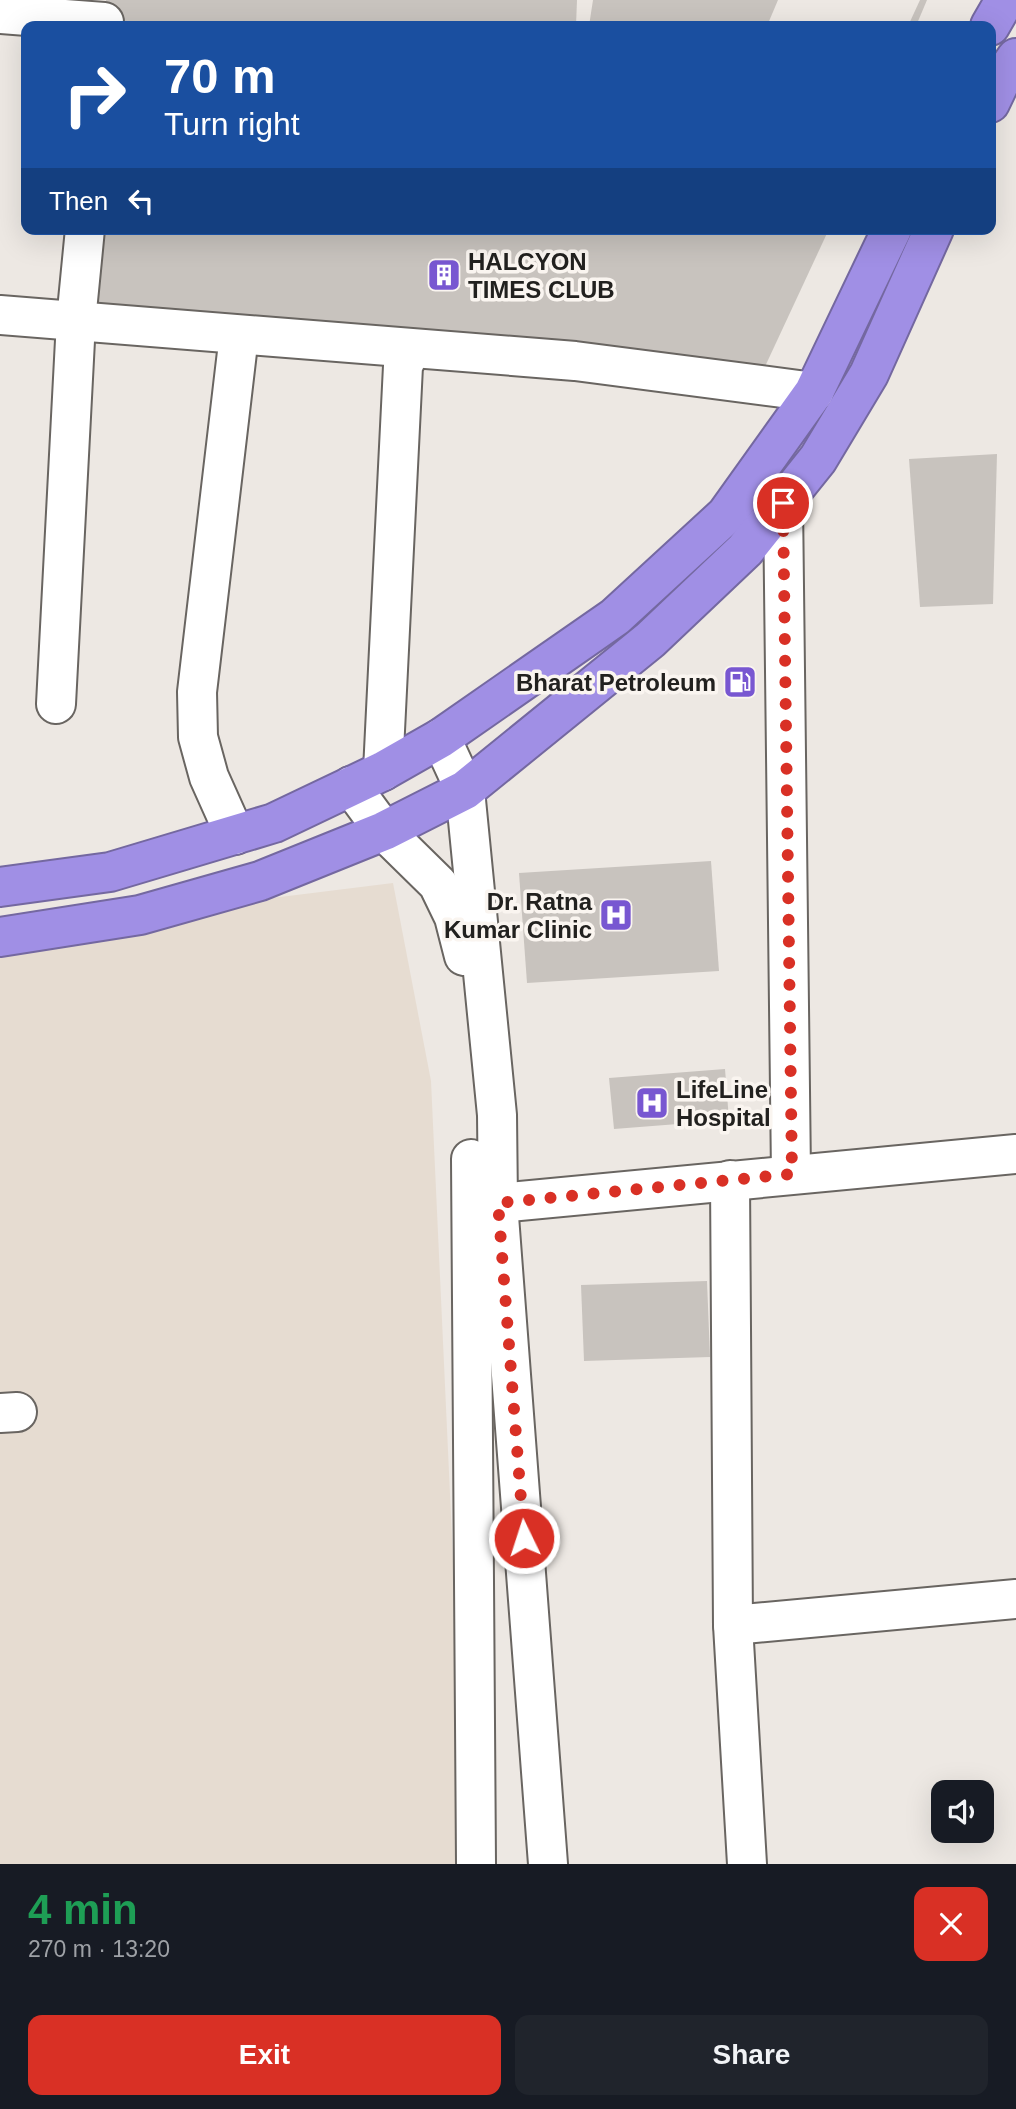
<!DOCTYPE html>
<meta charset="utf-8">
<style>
:root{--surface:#171b24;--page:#20242c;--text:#f1f3f6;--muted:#9ea1a6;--accent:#d93025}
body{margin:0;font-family:Arial,sans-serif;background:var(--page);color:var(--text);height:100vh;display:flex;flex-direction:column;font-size:26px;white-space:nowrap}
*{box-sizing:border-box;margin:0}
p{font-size:23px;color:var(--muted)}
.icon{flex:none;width:38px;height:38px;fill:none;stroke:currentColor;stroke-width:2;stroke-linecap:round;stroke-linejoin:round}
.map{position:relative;height:1864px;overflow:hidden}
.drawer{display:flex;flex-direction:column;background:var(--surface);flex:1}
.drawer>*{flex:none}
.hud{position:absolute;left:21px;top:21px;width:975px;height:214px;border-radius:14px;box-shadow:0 7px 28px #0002;background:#1a4fa0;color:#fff;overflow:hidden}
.fabs{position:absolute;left:931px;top:1780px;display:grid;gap:14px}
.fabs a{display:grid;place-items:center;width:63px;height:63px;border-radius:14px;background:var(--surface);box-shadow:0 7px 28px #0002;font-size:35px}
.pin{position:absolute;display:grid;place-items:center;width:60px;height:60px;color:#fff;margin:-30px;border:4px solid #fff;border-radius:50%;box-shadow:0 2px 7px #0007}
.me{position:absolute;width:77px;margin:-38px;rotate:356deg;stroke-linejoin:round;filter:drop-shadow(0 0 5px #0008)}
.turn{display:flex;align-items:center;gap:24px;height:147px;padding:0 28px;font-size:32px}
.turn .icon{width:91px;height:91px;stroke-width:2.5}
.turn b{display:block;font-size:49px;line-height:60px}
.then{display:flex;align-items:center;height:66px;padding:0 28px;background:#0003;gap:14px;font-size:26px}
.round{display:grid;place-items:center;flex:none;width:74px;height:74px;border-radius:14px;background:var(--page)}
.headline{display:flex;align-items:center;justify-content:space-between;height:119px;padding:0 28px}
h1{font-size:42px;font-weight:700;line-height:52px;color:#1e9e55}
.cta{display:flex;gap:14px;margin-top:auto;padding:14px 28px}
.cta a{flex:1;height:80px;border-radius:14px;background:var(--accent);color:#fff;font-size:28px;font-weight:700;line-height:80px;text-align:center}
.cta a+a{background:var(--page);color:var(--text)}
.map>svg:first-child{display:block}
</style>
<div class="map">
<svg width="1016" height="1864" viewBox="0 0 1016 1864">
<rect width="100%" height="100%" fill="#ede8e3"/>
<path fill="#e6dcd1" d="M393,883L431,1081L467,1864H0V932Z"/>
<g fill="#c8c3be">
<path d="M106,0H577L576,26H104Z"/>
<path d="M593,0H778L767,26H589Z"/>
<path d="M920,0H927L916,26H908Z"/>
<path d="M85,229H829L756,386L76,321Z"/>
<path d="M997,454L993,604L920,607L909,459Z"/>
<path d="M711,861L719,971L527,983L519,873Z"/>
<path d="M725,1069L729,1120L614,1129L609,1078Z"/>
<path d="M707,1281L710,1357L584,1361L581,1285Z"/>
</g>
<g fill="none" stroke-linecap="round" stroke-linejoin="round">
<defs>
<g id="minor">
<path d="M0,14L104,22"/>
<path d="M0,315L575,361L814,392"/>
<path d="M783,503L791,1174"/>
<path d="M56,704L76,321L85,229"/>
<path d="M441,738L465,790L497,1115L498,1203L548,1864"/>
<path d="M383,771L403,366L411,349"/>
<path d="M351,786L384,831L438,884L454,917L464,956"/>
<path d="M235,835L209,777L198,737L197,692L239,335"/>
<path d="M471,1159L476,1864"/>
<path d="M730,1180L733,1625L747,1864"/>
<path d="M498,1203L1016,1154"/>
<path d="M0,1413L17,1412"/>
<path d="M733,1625L1016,1599"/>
</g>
<g id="highway">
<path d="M990,26L1005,0"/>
<path d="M990,103L1001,80L1016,58"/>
<path d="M0,887L110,872L274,823L383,771L441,738L615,617L726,515L814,392L892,229"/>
<path d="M0,937L140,915L260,881L384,831L465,790L650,640L745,550L818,459L869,374L934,229"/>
</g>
</defs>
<use href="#minor" stroke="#696561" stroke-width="42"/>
<use href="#highway" stroke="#7468a0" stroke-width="42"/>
<use href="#minor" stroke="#fff" stroke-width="38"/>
<use href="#highway" stroke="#a08fe5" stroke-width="38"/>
</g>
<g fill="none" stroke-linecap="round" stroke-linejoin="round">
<path stroke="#d93025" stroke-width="12" stroke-dasharray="0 21.6" d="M524,1538L498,1203L792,1174L783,503"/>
</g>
<defs>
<symbol id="building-square" viewBox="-11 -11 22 22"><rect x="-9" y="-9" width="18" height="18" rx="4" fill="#7857d1" stroke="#faf5f0"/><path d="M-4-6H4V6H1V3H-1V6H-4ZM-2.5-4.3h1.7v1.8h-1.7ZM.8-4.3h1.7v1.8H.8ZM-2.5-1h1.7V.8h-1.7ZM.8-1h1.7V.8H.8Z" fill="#fff"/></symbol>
<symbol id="fuel-square" viewBox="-11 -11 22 22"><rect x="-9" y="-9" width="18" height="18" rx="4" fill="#7857d1" stroke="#faf5f0"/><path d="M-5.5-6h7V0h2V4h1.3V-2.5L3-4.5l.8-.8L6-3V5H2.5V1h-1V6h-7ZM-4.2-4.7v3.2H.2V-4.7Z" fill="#fff"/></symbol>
<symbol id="hospital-square" viewBox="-11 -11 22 22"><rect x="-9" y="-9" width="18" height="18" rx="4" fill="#7857d1" stroke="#faf5f0"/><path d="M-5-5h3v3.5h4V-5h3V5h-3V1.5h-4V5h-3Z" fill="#fff"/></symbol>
</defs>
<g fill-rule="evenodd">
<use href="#building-square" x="425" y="256" width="38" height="38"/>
<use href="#fuel-square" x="721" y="663" width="38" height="38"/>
<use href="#hospital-square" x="597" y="896" width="38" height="38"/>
<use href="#hospital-square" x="633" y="1084" width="38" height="38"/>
</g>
<g text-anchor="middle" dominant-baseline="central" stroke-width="7" stroke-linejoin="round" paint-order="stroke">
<g font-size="24" font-weight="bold" fill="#22211f" stroke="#faf5f0" text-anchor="start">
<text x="468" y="261">HALCYON<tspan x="468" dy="28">TIMES CLUB</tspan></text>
<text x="716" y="682" text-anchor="end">Bharat Petroleum</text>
<text x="592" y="901" text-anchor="end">Dr. Ratna<tspan x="592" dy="28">Kumar Clinic</tspan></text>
<text x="676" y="1089">LifeLine<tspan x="676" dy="28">Hospital</tspan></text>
</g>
</g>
</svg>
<div class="fabs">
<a><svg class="icon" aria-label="sound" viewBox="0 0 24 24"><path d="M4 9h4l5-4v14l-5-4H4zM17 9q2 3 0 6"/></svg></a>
</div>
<div class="pin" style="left:783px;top:503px;background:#d93025"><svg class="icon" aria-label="arrive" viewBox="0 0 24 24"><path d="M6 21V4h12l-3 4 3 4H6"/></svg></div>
<svg class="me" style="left:524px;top:1538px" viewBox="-20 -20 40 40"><circle r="17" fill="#d93025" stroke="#fff" stroke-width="3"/><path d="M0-11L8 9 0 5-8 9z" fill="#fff"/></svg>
<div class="hud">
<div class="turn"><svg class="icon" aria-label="right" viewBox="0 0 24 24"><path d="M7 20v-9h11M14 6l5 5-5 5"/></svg><div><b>70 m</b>Turn right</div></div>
<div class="then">Then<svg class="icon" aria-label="left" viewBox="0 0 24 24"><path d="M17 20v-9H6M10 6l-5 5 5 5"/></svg></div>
</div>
</div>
<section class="drawer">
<div class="headline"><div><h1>4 min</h1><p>270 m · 13:20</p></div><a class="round" style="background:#d93025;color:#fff"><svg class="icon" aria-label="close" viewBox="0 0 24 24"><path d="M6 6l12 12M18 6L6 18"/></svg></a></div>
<div class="cta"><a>Exit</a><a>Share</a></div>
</section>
